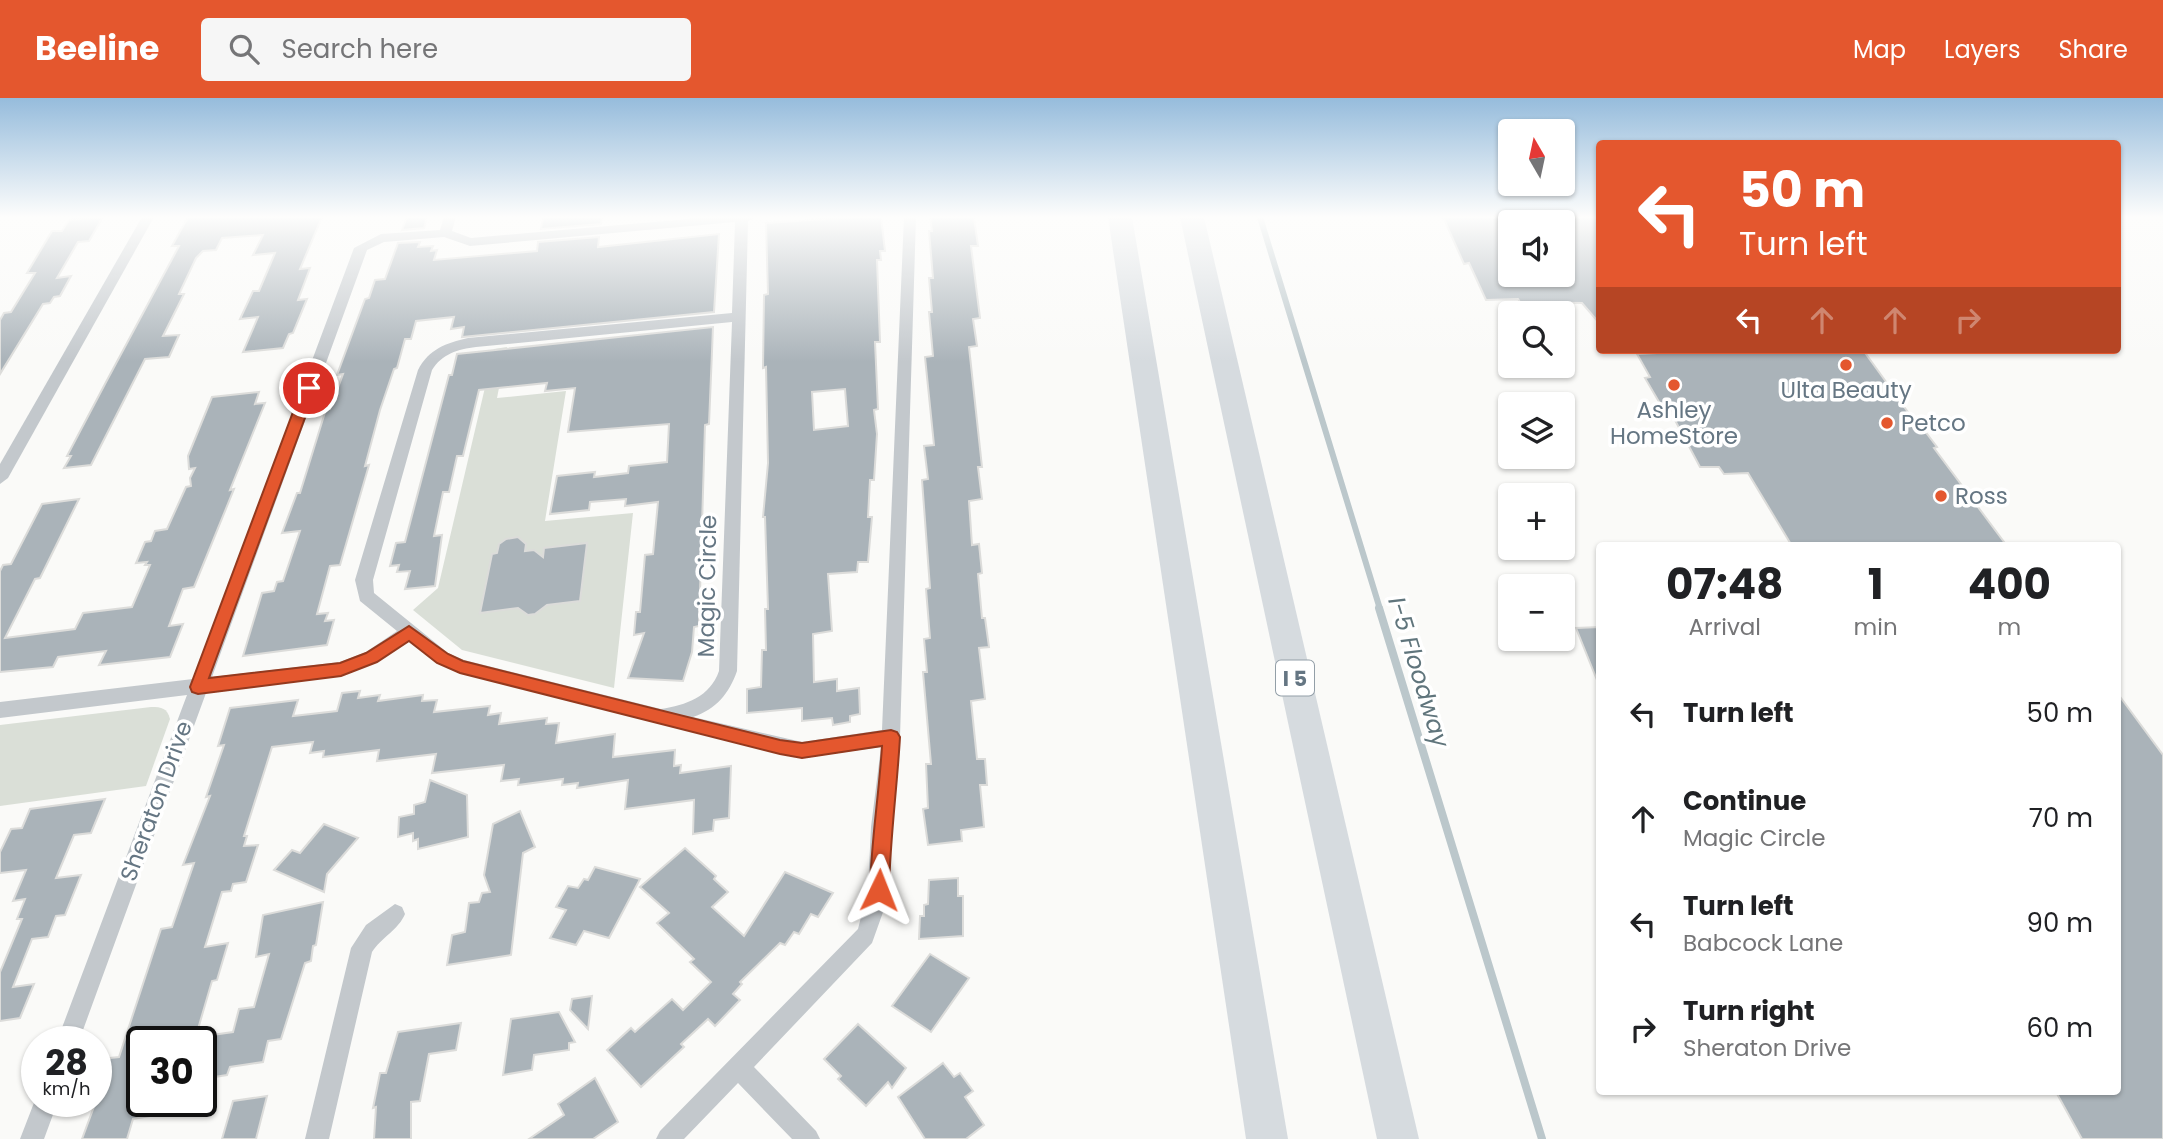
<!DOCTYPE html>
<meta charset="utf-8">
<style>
:root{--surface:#fff;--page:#f6f6f6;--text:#202124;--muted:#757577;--accent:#e4572e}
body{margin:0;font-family:Poppins,sans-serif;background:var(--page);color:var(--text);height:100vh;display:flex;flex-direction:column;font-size:26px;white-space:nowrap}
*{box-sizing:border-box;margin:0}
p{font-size:23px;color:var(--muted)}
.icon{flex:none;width:38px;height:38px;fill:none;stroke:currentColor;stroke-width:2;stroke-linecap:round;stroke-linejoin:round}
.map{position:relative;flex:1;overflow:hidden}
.details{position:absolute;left:1596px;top:444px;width:525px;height:553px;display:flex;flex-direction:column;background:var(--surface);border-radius:7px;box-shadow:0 2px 5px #0004}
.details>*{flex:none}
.guide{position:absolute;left:1596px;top:42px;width:525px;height:214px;border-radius:7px;box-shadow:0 2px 5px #0004;background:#e4572e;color:#fff;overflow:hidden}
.needle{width:46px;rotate:351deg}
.fabs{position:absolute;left:1498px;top:21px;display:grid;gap:14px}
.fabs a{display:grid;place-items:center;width:77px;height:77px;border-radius:7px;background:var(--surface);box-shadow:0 2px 5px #0004;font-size:35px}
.speed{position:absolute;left:21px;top:928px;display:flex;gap:14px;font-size:35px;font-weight:700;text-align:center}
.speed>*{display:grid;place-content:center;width:91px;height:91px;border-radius:50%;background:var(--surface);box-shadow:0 2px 5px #0004;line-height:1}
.speed small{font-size:18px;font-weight:400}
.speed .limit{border:4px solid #111;border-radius:10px;background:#fff;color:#111}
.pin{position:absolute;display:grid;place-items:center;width:60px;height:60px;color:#fff;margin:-30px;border:4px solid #fff;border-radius:50%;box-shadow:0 2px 7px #0007}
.me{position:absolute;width:77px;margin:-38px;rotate:2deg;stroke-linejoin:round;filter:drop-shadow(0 0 5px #0008)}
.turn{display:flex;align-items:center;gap:24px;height:147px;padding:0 28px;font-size:32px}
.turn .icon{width:91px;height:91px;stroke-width:2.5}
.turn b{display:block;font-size:49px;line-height:60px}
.lanes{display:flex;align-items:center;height:66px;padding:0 28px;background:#0003;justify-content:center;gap:35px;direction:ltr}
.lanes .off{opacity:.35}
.eta{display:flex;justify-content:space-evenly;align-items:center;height:119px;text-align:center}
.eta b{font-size:42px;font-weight:700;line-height:49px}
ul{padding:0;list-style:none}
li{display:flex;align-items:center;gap:21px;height:105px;padding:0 28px}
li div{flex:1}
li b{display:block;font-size:26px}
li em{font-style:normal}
header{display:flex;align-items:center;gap:42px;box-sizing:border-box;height:98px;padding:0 35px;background:var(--accent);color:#fff}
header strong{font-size:33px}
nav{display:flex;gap:38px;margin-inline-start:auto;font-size:24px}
.search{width:490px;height:63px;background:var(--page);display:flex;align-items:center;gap:18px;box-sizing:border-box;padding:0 24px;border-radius:7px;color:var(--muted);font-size:26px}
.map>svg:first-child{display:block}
</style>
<header>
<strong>Beeline</strong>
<div class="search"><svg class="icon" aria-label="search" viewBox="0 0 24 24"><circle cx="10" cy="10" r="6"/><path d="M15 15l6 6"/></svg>Search here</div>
<nav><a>Map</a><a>Layers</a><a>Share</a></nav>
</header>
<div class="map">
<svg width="2163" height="1041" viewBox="0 0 2163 1041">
<rect width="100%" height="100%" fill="#fafaf8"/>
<g fill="#dadfd7">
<path d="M507,249L497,300L566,293L545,423L633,415L614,590L462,552L413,512L438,490L494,251Z"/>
<path d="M151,609C162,609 167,610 170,621L146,688L0,708V627Z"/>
</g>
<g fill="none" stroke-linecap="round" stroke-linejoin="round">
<path stroke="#bbc7cb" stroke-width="6" d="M1260,119L1380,511"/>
<path stroke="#bbc7cb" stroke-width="8" d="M1379,510L1542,1041"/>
</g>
<g fill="#aab3b9" stroke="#dcdcda" stroke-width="2" fill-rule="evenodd">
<path d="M103,119L89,143L78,144L57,180L71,178L60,198L54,199L50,205L43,206L0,276V222L4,215L11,214L35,175H27L52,133H62L69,122Z"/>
<path d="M188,119H322L300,171L310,170L298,202L307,201L293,235L289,236L283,250L243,254L258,219L240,221L253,193H259L275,155L253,157L263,137L222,140L216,152L203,153L196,160L179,196H184L163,238L179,237L169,259L145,261L91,367L64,370L71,358H67L105,286L179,148H172Z"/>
<path d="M407,119H427L424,130L402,132Z"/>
<path d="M543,119H602L601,126L541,131Z"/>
<path d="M856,119H881L885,153H880L881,162H877L880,244H875L878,311L874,312L877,336L874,382H870L868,419H872L868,464H858L857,474L828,476L832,533L813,536L814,584L837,581V593L859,590L860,616L850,618V624L833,627L832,620L802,623V610L747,615V591L761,589L762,552H766L765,511H768L765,419H763L768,365L766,269L763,270L764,197L768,196L766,125ZM845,291L848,328L814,332L812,294Z"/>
<path d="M930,119H974L978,148H971L980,220L973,221L977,248L969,249L982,369H978L982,401L969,403L972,447L979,446L982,475L978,476L982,520H985L989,549L979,550L985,601L971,603L977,661H985L987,687H980L984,729L961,732L962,743L928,747L923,711L928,710L926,666H931L923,574H927L924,541L930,540L926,491L930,490L922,382L928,381L924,348L934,347L925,259L933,258L929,214H932L929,180H933L929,133H932Z"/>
<path d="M1443,119H1510V177H1563V119H1594L1600,128V226L1582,205L1520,204L1518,201L1486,202L1469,165L1464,166Z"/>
<path d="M719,136L714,214L462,239L464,229L451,231L454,219L416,223L411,241H405L397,270L394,271L380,312L365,368L369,367L340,467L330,468L317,516L328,515L325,523L334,522L327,547L243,558L262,495L274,493L277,484L283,483L300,433L282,435L297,395H300L326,311H330L343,276L337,277L365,201L369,200L375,182L385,181L398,145L420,144L418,149L433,148L431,153L437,152L434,162L537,153L538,144L599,139L598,149Z"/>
<path d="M713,229L709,326L705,327L699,528L694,529L692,554L683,583L628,580L644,535L634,537L636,514H640L645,457L653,456L658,404L625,408L626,401L590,404L589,412L550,416L557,378L595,374L594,379L628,375L629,368L667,364L669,326L568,334L575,290L545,293L547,285L479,292L463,358H457L449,394H443L434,438L442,437L435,488L405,491L410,473L397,474L399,467L390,468L396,445L405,444L449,277H452L457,256Z"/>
<path d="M1653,252H1863L1918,328H1921L1937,349L1934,350L2007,448H1792L1748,375L1724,376L1719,369H1700L1668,309H1662L1645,280L1650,279L1637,256L1655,255Z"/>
<path d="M259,294L255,306L265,305L230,392L234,391L194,489L183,491L169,528L183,526L170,559L99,567L106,553L58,559L53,569L0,574V473L3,467L11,466L42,406L79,401L40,480L35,481L5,540L75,531L83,515L132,509L150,467H145L147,464L136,465L145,444L151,443L155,433L167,431L186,389L191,388L190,380L195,370L189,371L188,358L212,299Z"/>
<path d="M518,439L526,446L525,453L534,452L543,459L544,450L587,445L580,503L547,507L535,516L528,517L518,510L480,515L492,456L497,455L499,446L506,441Z"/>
<path d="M1600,529V587H1599L1576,530Z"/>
<path d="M360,593L358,600L380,597L378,603L423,597L422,603L437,602L434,614L490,608L488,617L501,615L499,626L547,620L546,626L559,625L556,645L615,636L613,659L675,652L674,668L681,667L680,675L731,668L729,720L714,722L713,733L693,736L694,702L625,711L628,682L577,690L578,685L562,687L563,681L518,687L519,681L501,683L504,667L432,675L436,656L377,663L379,652L323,659L324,653L310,655L313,644L272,649L244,738H247L244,748L258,747L246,784L233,786L231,793L222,794L205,849L228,845L217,882L212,883L198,931L163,937L160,943H142V1003H184L185,1012L133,1021L127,1041H82L96,1003V987L101,974L105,973L110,960L119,959L161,831L172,829L194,765L183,767L210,698L206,699L224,647L218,648L230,610L298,602L293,618L337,613L342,595Z"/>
<path d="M2118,596L2163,657V1041H2082L2056,994H2118Z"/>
<path d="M430,682L467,697L468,739L418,751V741L413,743V735L398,739L399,719L414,716V707L425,704Z"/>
<path d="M105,701L91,735L74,737L56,780L81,777L65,817L56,818L48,839L32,841L13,889L34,886L20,920L0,923V874L22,821H17L25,801L13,803L26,772L0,775V754L11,731L22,730L30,711Z"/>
<path d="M520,713L535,749L523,755L511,857L447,867L452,837L465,834L469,805L479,804L482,795L490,794L484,777L493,726Z"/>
<path d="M324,726L358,740L327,776L324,794L274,772L292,752L300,755Z"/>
<path d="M685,750L716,778L714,781L728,794L712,809L744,838L785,774L833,795L818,819L811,816L799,836L794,834L785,847L780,845L740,884L742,886L733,896L740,902L715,928L708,921L681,946L684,949L641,989L607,952L631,930L635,934L672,901L683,912L711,884L690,864L694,861L657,825L669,815L640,789Z"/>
<path d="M595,769L640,781L609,840L584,833L576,847L550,840L566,812L556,809L568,788L578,790L584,781L588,782Z"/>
<path d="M958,780V798H963V838L919,841L920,818H924V807L928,806L929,782Z"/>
<path d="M323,804L316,847L313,848L311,863L305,865L281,941L268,943L263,964L230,969L227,977L201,981V972L212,937L233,934L239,911L254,909L269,856L256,859L263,817Z"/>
<path d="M930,856L969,880L931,934L892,908Z"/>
<path d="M592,898L588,931L570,912L572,901Z"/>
<path d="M559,914L575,944L569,945V952L534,957L532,972L503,977L511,921Z"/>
<path d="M461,925L456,952L429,956L420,1003L411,1004V1041H374L376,1009L373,1010L380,975H386L398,934Z"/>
<path d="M858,926L906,970L892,990L888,984L866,1008L838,981L841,978L824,961Z"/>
<path d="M943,965L954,979L960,975L973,993L965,999L984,1027L966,1041H925L898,999Z"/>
<path d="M595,980L618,1024L593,1041H529L564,1017L558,1006Z"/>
<path d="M267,998L256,1041H222L233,1003Z"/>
</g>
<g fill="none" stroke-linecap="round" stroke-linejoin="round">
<g fill="#c3c8cc" fill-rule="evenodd">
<path d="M142,119H154L8,380L0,386V366Z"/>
<path d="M444,119H456L452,133L471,140L711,119H757L748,123L737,573C729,596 716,611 693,619L802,644L882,632L904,119H916L900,639L891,729L887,803L872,845L754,969L816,1033L820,1041H792L738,985L684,1041H656L660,1033L858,831L868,791L871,729L881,649L802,660L460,575L436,565L409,543L378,564L341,578L206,595L79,943H57L187,597L0,620V604L193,581L354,150L381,136L440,132ZM735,124L732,215L468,240C446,245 429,251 418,272L355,482L360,503L397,533L366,554L340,564L212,579L367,152L384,144L444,139L470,148ZM732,224L719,573C710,599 686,607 661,611L464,562L448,555L374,495L373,482L432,272C442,256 458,251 476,249Z"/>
<path d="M395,806L402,809L405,816C399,831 381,840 372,854L329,1041H305L351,850L366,827Z"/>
<path d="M37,997V1003H58L44,1041H20Z"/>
</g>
<g fill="#d6dbdf" fill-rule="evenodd">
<path d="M1108,119H1132L1288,1041H1246Z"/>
<path d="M1180,119H1204L1419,1041H1377Z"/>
</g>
</g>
<linearGradient id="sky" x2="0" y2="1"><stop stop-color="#96bcdc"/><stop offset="0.45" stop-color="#fdfdfc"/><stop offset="1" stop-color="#fdfdfc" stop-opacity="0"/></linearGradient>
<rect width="2163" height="264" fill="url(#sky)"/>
<path fill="#e4572e" stroke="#94391e" stroke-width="2" d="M309,286L316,290L209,580L340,565L366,555L409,528L448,556L463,563L780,642L802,645L891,632L897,634L900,639C897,691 890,741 889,792L886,798L879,801L873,798L870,792C871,744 879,697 882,648L802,660L780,656L460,575L437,565L409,543L377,564L341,578L198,596L192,594L190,589L302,290Z"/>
<g fill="#e4572e" stroke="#fff" stroke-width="2.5">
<circle cx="1846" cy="267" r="7"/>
<circle cx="1674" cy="287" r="7"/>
<circle cx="1887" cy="325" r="7"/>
<circle cx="1941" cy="398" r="7"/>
</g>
<g text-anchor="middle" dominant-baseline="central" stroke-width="7" stroke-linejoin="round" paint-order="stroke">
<rect fill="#fff" stroke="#939fa8" stroke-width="2" x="1276" y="562.5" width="38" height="35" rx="5"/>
<g font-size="21" font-weight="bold" fill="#657683">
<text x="1295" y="580">I 5</text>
</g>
<g font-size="23" fill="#657683" stroke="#fff">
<text x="1846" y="292">Ulta Beauty</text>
<text x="1674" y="312">Ashley<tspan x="1674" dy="26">HomeStore</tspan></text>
<text x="1901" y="325" text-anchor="start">Petco</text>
<text x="1955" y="398" text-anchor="start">Ross</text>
</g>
<g font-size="23" fill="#657683" stroke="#fff">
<text transform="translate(707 488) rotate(-89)">Magic Circle</text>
<text transform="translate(156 703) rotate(-70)">Sheraton Drive</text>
</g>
<g font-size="24" font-style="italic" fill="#60757c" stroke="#fff">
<text transform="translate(1419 574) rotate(73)">I-5 Floodway</text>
</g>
</g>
</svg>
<div class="fabs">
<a><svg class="needle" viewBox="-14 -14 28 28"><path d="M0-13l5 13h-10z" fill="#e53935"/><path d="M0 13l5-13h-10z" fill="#757577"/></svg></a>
<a><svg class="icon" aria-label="sound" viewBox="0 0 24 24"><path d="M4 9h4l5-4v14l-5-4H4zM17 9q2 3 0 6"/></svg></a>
<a><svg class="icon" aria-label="search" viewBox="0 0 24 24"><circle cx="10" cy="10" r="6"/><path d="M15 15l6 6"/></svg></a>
<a><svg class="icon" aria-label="layers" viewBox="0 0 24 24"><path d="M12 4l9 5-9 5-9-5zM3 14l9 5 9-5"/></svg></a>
<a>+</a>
<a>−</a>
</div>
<div class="speed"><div>28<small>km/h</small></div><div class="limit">30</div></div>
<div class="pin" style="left:309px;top:290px;background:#d93025"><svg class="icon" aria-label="arrive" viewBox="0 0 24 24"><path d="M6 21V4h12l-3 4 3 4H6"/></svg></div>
<svg class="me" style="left:879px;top:792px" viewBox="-20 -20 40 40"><path d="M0-17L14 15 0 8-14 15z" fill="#e4572e" stroke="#fff" stroke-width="4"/></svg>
<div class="guide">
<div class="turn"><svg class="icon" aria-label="left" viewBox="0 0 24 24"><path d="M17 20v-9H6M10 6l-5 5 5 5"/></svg><div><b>50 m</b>Turn left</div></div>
<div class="lanes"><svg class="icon" aria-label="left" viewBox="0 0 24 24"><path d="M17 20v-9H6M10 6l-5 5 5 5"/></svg><svg class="icon off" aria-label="ahead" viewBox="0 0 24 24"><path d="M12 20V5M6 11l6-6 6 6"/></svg><svg class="icon off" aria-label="ahead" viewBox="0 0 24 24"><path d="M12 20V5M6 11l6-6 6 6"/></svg><svg class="icon off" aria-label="right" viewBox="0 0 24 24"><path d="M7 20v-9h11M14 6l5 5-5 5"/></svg></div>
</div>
<section class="details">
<div class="eta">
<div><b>07:48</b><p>Arrival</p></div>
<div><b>1</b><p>min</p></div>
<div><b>400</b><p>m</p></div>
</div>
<ul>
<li><svg class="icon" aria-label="left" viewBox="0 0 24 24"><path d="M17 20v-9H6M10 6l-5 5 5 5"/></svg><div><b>Turn left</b></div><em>50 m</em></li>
<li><svg class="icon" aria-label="ahead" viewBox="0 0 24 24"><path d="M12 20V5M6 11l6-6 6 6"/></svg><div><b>Continue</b><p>Magic Circle</p></div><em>70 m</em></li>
<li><svg class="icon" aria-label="left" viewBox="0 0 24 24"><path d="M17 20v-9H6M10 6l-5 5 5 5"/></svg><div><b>Turn left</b><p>Babcock Lane</p></div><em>90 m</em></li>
<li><svg class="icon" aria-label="right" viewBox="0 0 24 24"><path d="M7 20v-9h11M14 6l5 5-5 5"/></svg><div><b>Turn right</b><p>Sheraton Drive</p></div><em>60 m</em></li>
</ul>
</section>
</div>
